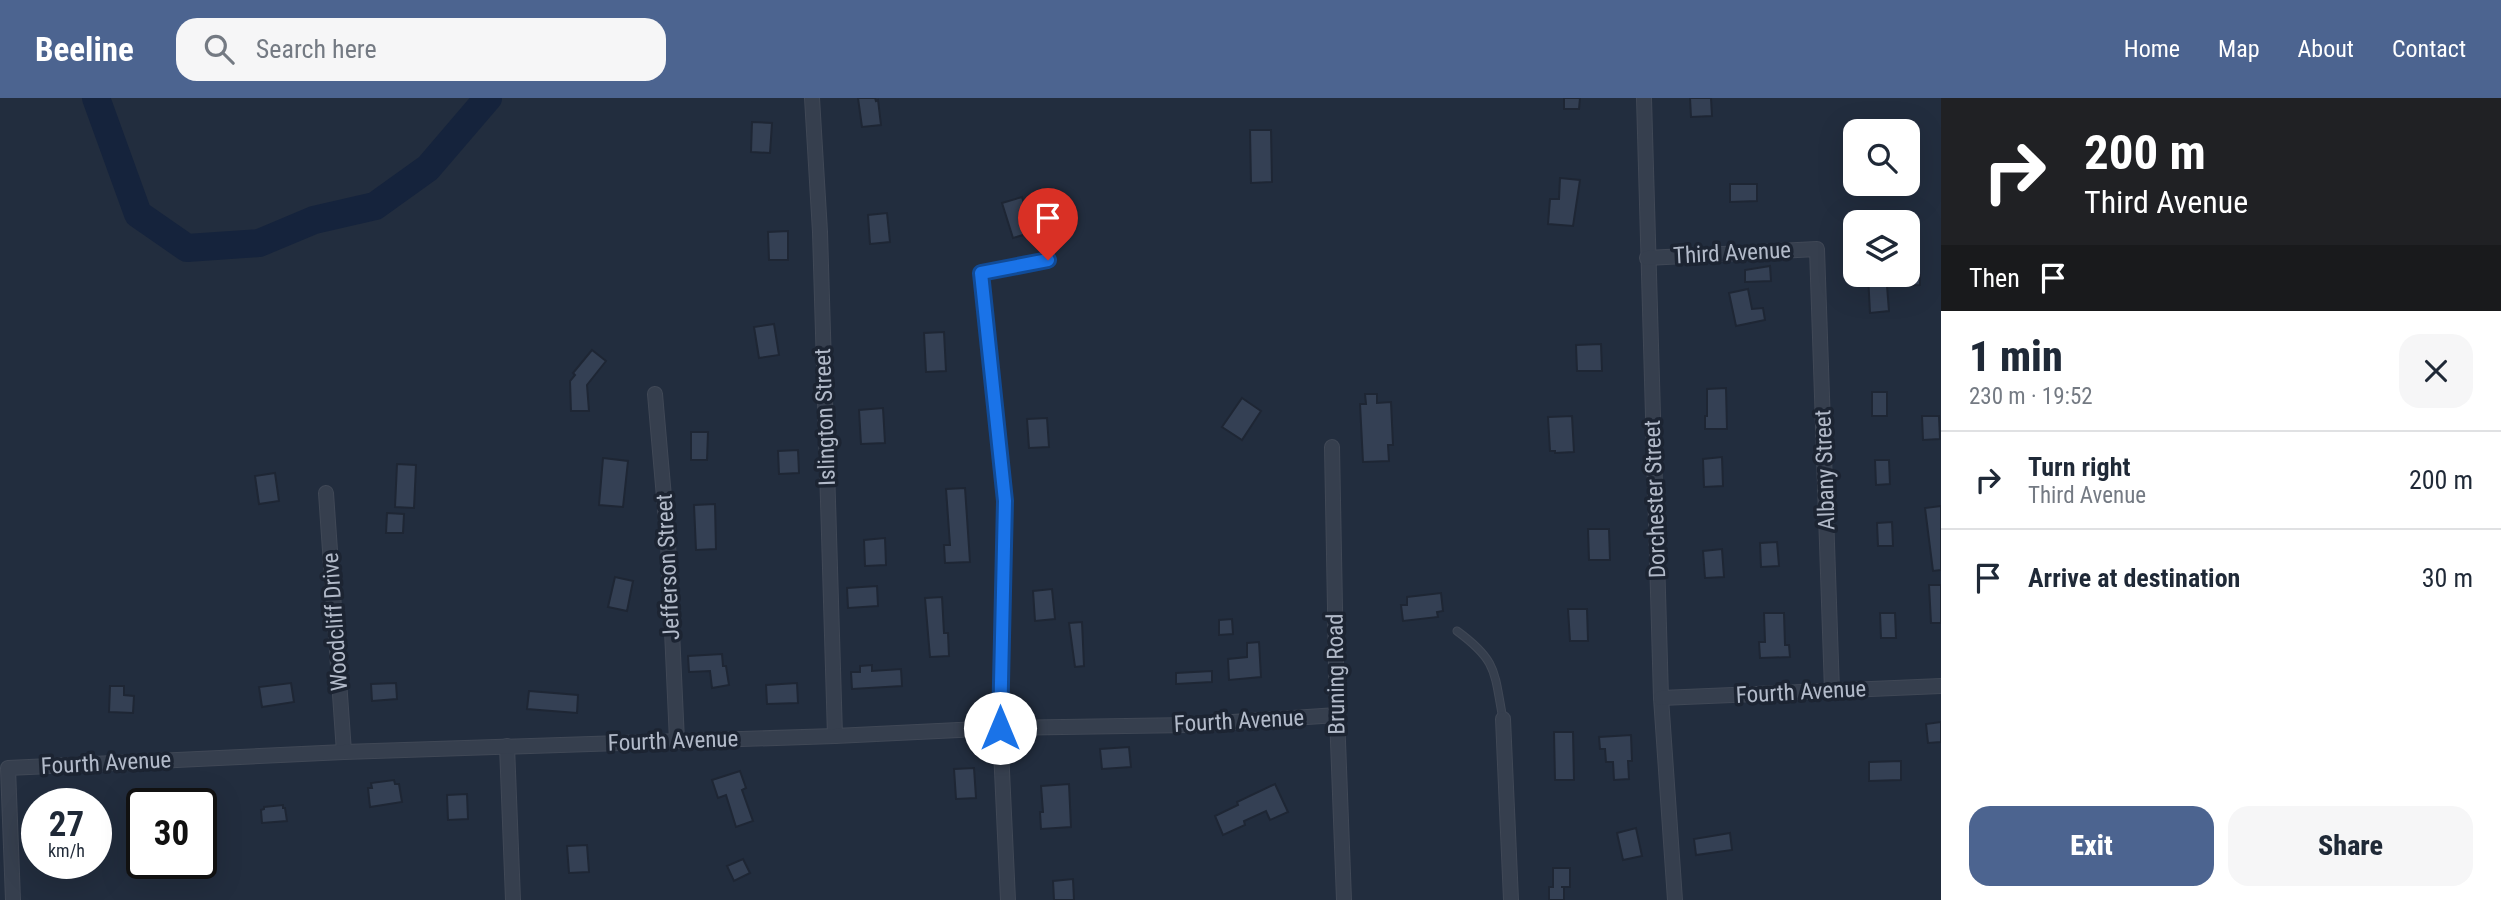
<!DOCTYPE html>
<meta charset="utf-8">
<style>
:root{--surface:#fff;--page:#f6f6f7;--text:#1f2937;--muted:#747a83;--line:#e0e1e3;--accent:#4c6490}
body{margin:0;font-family:"Roboto Condensed",sans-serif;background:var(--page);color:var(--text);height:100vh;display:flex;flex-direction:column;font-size:26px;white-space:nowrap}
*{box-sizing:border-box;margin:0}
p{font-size:23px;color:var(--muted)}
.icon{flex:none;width:38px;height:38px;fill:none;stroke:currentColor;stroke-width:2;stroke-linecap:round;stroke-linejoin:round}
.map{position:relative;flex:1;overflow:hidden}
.details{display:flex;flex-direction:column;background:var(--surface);width:560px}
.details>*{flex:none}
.guide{background:#202124;color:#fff;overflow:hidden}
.controls{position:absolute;left:1843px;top:21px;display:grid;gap:14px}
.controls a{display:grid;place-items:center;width:77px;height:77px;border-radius:14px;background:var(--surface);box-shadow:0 7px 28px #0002;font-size:35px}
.speed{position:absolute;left:21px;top:690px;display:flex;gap:14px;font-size:35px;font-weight:700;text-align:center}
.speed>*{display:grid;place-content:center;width:91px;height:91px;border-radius:50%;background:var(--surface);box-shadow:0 7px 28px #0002;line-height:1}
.speed small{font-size:18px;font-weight:400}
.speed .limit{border:4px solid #111;border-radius:10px;background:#fff;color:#111}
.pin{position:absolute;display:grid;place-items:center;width:60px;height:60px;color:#fff;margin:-72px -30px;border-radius:50% 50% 50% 0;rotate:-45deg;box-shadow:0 0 7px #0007}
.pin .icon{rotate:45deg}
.me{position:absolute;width:77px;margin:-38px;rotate:0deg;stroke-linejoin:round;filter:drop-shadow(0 0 5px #0008)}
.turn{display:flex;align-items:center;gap:24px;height:147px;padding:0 28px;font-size:32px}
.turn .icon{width:91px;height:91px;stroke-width:2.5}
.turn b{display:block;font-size:49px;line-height:60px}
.then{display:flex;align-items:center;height:66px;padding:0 28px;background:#0003;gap:14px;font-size:26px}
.round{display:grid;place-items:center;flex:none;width:74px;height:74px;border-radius:21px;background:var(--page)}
.head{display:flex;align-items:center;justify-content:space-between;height:119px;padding:0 28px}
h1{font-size:42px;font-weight:800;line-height:52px}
.button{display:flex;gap:14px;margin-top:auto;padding:14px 28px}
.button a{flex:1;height:80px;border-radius:21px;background:var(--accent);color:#fff;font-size:28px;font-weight:800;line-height:80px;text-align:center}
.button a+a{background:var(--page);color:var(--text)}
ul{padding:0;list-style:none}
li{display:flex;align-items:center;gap:21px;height:98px;padding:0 28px;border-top:2px solid var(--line)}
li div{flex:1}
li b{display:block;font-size:26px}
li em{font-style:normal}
header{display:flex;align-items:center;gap:42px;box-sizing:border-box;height:98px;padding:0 35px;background:var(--accent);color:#fff}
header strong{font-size:33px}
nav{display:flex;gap:38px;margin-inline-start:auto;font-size:24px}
.search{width:490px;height:63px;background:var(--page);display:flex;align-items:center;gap:18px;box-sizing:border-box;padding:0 24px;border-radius:21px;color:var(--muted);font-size:26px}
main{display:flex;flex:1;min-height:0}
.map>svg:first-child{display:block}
</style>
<header>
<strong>Beeline</strong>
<div class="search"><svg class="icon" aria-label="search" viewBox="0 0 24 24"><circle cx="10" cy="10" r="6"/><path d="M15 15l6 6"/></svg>Search here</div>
<nav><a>Home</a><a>Map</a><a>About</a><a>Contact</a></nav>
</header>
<main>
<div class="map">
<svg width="1941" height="802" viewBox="0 0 1941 802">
<rect width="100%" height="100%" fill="#222d3e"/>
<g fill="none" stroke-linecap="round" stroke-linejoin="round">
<path stroke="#15233c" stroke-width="28" d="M96,0L138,116L187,150L259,145L314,122L375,108L428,70L488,0"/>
</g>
<g fill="#344054" stroke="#1e2634" stroke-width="2">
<path d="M858,0H875L876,3L878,2L881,27L862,29Z"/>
<path d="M1564,0H1580L1579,11H1564Z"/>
<path d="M1690,0H1711L1712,18L1691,19Z"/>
<path d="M752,24L772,25L770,55L751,54Z"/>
<path d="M1250,32H1271L1272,84L1251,85Z"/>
<path d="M1560,80L1580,82L1573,128L1548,126L1550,101H1559Z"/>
<path d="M1730,86H1757V103L1730,104Z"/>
<path d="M1022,99L1033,134L1013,140L1002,105Z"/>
<path d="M887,115L890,144L870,146L868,117Z"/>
<path d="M788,133V162H769L768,134Z"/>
<path d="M1770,168L1771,183L1745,184V172Z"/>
<path d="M1868,177H1920V187L1887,188L1889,213L1870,215Z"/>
<path d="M1748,191L1752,211L1763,210L1765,222L1736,228L1729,195Z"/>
<path d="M774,226L779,257L759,260L754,229Z"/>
<path d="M944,234L946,273L926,274L924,235Z"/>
<path d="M1601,246L1602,273H1577L1576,247Z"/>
<path d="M592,252L606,263L587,287L589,313H571L570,283L575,277L573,275Z"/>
<path d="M1726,290L1727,331H1705V318H1707V291Z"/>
<rect x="1872" y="294" width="15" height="24"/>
<path d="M1365,296H1377V305L1391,304L1393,347H1388L1389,363L1363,364L1360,306H1366Z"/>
<path d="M1242,300L1261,313L1242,342L1222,329Z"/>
<path d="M883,310L885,345L861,346L859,312Z"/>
<path d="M1572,318L1574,354L1555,355V353H1550L1548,319Z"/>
<path d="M1922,318H1939L1940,341L1923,342Z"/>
<path d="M1047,320L1049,349L1029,350L1027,321Z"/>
<path d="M691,334H708L707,362H691Z"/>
<path d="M798,352L799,375L779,376L778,353Z"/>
<path d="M1722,359L1723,388L1704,389L1703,361Z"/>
<path d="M603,360L628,363L623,409L599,407Z"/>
<path d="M1875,362H1889L1890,386L1876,387Z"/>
<path d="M397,366L416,367L414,410L395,409Z"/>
<path d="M275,375L279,403L259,406L255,378Z"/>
<path d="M965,390L970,464L945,465L944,447H950L946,391Z"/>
<path d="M715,406L716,451L696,452L694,407Z"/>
<path d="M1941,408V472L1933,473L1925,410Z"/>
<path d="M387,415L404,416L403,435H386Z"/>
<path d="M1892,424L1893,448H1878L1877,425Z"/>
<path d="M1588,431H1609L1610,462H1589Z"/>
<path d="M885,440L886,467L865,468L864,442Z"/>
<path d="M1777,444L1779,468L1761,469L1760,445Z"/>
<path d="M1722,451L1724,479L1705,480L1703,453Z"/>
<path d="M615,479L633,483L627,513L608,509Z"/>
<path d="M1929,487H1941V525H1931Z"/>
<path d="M877,488L878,508L848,510L847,490Z"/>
<path d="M1052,491L1055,521L1035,523L1033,493Z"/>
<path d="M1441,495L1443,513L1437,514L1438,519L1403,523L1401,507H1407V499Z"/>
<path d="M942,499L944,535H948L949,558L930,559L925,500Z"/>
<path d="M1568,511H1587L1588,543H1570Z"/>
<path d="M1764,515H1784L1785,547H1789L1790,559L1760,560L1759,544H1765Z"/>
<path d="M1880,515H1895L1896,540H1881Z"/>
<path d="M1232,521L1233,536L1219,537V522Z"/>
<path d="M1082,524L1084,568L1075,569L1069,525Z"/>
<path d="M1259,544L1261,579L1229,582L1228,561L1247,559V545Z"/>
<path d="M722,556L723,568H726L729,587L712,590L710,573L689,574L688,558Z"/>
<path d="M872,567V573L901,571L902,588L852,591L851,574H860V568Z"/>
<path d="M1212,573V584L1176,586V575Z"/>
<path d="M291,585L294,604L262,609L259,589Z"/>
<path d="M396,585L397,601L372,603L371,586Z"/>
<path d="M797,585L798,605L767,606L766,587Z"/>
<path d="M110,588H124V597L134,598L133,615L109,614Z"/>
<path d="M529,593L578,597L577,615L527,611Z"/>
<path d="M1941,624V644L1928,645L1926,626Z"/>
<path d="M1554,634H1573L1574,682H1555Z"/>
<path d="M1631,637L1632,663H1628L1629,681L1614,682L1613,664H1606L1605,651H1600L1599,639Z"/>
<path d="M1129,649L1131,669L1102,671L1100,651Z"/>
<path d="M1901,663V682L1869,683V664Z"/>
<path d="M974,670L976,700L956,701L954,671Z"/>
<path d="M740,673L746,690L742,692L753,723L736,729L726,697L718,700L712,682Z"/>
<path d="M394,682L395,686H399L402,704L370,709L368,690H372L371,685Z"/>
<path d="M1069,686L1071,729L1041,731L1040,714H1043L1041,688Z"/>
<path d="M1275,686L1288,714L1270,722L1266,713L1244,723L1245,727L1223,737L1215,718L1238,707L1237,704Z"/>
<path d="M467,696L468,721L448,722L447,697Z"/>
<path d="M283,707V710H285L287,723L262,725L261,712L264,711V709Z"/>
<path d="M1636,730L1642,758L1623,762L1617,735Z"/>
<path d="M1730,735L1732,752L1696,757L1694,741Z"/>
<path d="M587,747L589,774L569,775L567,748Z"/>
<path d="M743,761L750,775L734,783L727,768Z"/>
<path d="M1553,770H1570V789H1561H1564V802H1549V789H1553Z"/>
<path d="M1073,781L1074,802H1054L1053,783Z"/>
</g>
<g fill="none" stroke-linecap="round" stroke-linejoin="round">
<defs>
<path id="lane" d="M1457,533C1498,563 1494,574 1503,621"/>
<g id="street">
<path d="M812,0L820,134L835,638"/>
<path d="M1644,0L1661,600L1675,802"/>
<path d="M1647,160L1817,151L1832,593"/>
<path d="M655,296L668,445L677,643"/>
<path d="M1332,349L1337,617L1344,802"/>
<path d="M326,395L344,654"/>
<path d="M1661,600L1941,588"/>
<path d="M1503,621L1511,802"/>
<path d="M507,648L513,802"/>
<path d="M13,802L8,670L344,654L835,638L1000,630L1189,627L1337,617"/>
<path d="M1008,802L1000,630L1005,403L981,175L1048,162"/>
</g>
</defs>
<use href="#lane" stroke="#404856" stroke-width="9"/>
<use href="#street" stroke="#404856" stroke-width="16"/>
<use href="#lane" stroke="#363f4e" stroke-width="7"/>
<use href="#street" stroke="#363f4e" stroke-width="14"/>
</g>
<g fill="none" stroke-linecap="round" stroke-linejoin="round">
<defs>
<path id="route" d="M1000,630L1005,403L981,175L1048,162"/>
</defs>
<use href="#route" stroke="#114b97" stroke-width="18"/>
<use href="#route" stroke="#1a73e8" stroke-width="12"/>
</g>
<g text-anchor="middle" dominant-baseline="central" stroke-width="7" stroke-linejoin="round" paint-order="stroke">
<g font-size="23" fill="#b2bac9" stroke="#1c2432">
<text transform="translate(1732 155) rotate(-3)">Third Avenue</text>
<text transform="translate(825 319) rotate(-92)">Islington Street</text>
<text transform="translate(1825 372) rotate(-92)">Albany Street</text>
<text transform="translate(1655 401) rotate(-92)">Dorchester Street</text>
<text transform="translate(668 469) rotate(-93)">Jefferson Street</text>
<text transform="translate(335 524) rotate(-94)">Woodcliff Drive</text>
<text transform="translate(1336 576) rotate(-91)">Bruning Road</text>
<text transform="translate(1801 594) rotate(-3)">Fourth Avenue</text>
<text transform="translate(1239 623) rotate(-3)">Fourth Avenue</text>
<text transform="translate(673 643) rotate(-2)">Fourth Avenue</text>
<text transform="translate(106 665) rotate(-3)">Fourth Avenue</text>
</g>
</g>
</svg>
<div class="controls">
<a><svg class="icon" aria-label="search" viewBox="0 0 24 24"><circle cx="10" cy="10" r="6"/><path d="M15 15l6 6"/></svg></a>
<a><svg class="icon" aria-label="layers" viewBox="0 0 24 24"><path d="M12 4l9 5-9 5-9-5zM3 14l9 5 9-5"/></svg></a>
</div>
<div class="speed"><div>27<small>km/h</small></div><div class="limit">30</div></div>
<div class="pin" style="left:1048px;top:162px;background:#d93025"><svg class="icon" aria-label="arrive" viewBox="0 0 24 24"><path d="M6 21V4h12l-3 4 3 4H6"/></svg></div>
<svg class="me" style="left:1000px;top:630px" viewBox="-20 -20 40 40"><circle r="19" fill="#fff"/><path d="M0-13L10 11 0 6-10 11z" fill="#1a73e8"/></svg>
</div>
<section class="details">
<div class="guide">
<div class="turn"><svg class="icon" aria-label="right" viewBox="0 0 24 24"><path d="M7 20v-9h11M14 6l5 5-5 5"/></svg><div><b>200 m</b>Third Avenue</div></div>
<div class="then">Then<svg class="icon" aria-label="arrive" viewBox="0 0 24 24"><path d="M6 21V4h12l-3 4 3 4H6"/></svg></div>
</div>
<div class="head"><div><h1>1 min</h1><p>230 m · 19:52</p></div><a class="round"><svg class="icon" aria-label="close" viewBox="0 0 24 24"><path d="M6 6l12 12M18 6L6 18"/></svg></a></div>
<ul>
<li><svg class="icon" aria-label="right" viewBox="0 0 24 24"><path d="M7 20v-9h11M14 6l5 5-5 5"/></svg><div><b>Turn right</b><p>Third Avenue</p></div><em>200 m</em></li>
<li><svg class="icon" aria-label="arrive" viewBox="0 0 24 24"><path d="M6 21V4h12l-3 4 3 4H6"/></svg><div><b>Arrive at destination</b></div><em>30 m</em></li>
</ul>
<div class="button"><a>Exit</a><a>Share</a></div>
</section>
</main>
